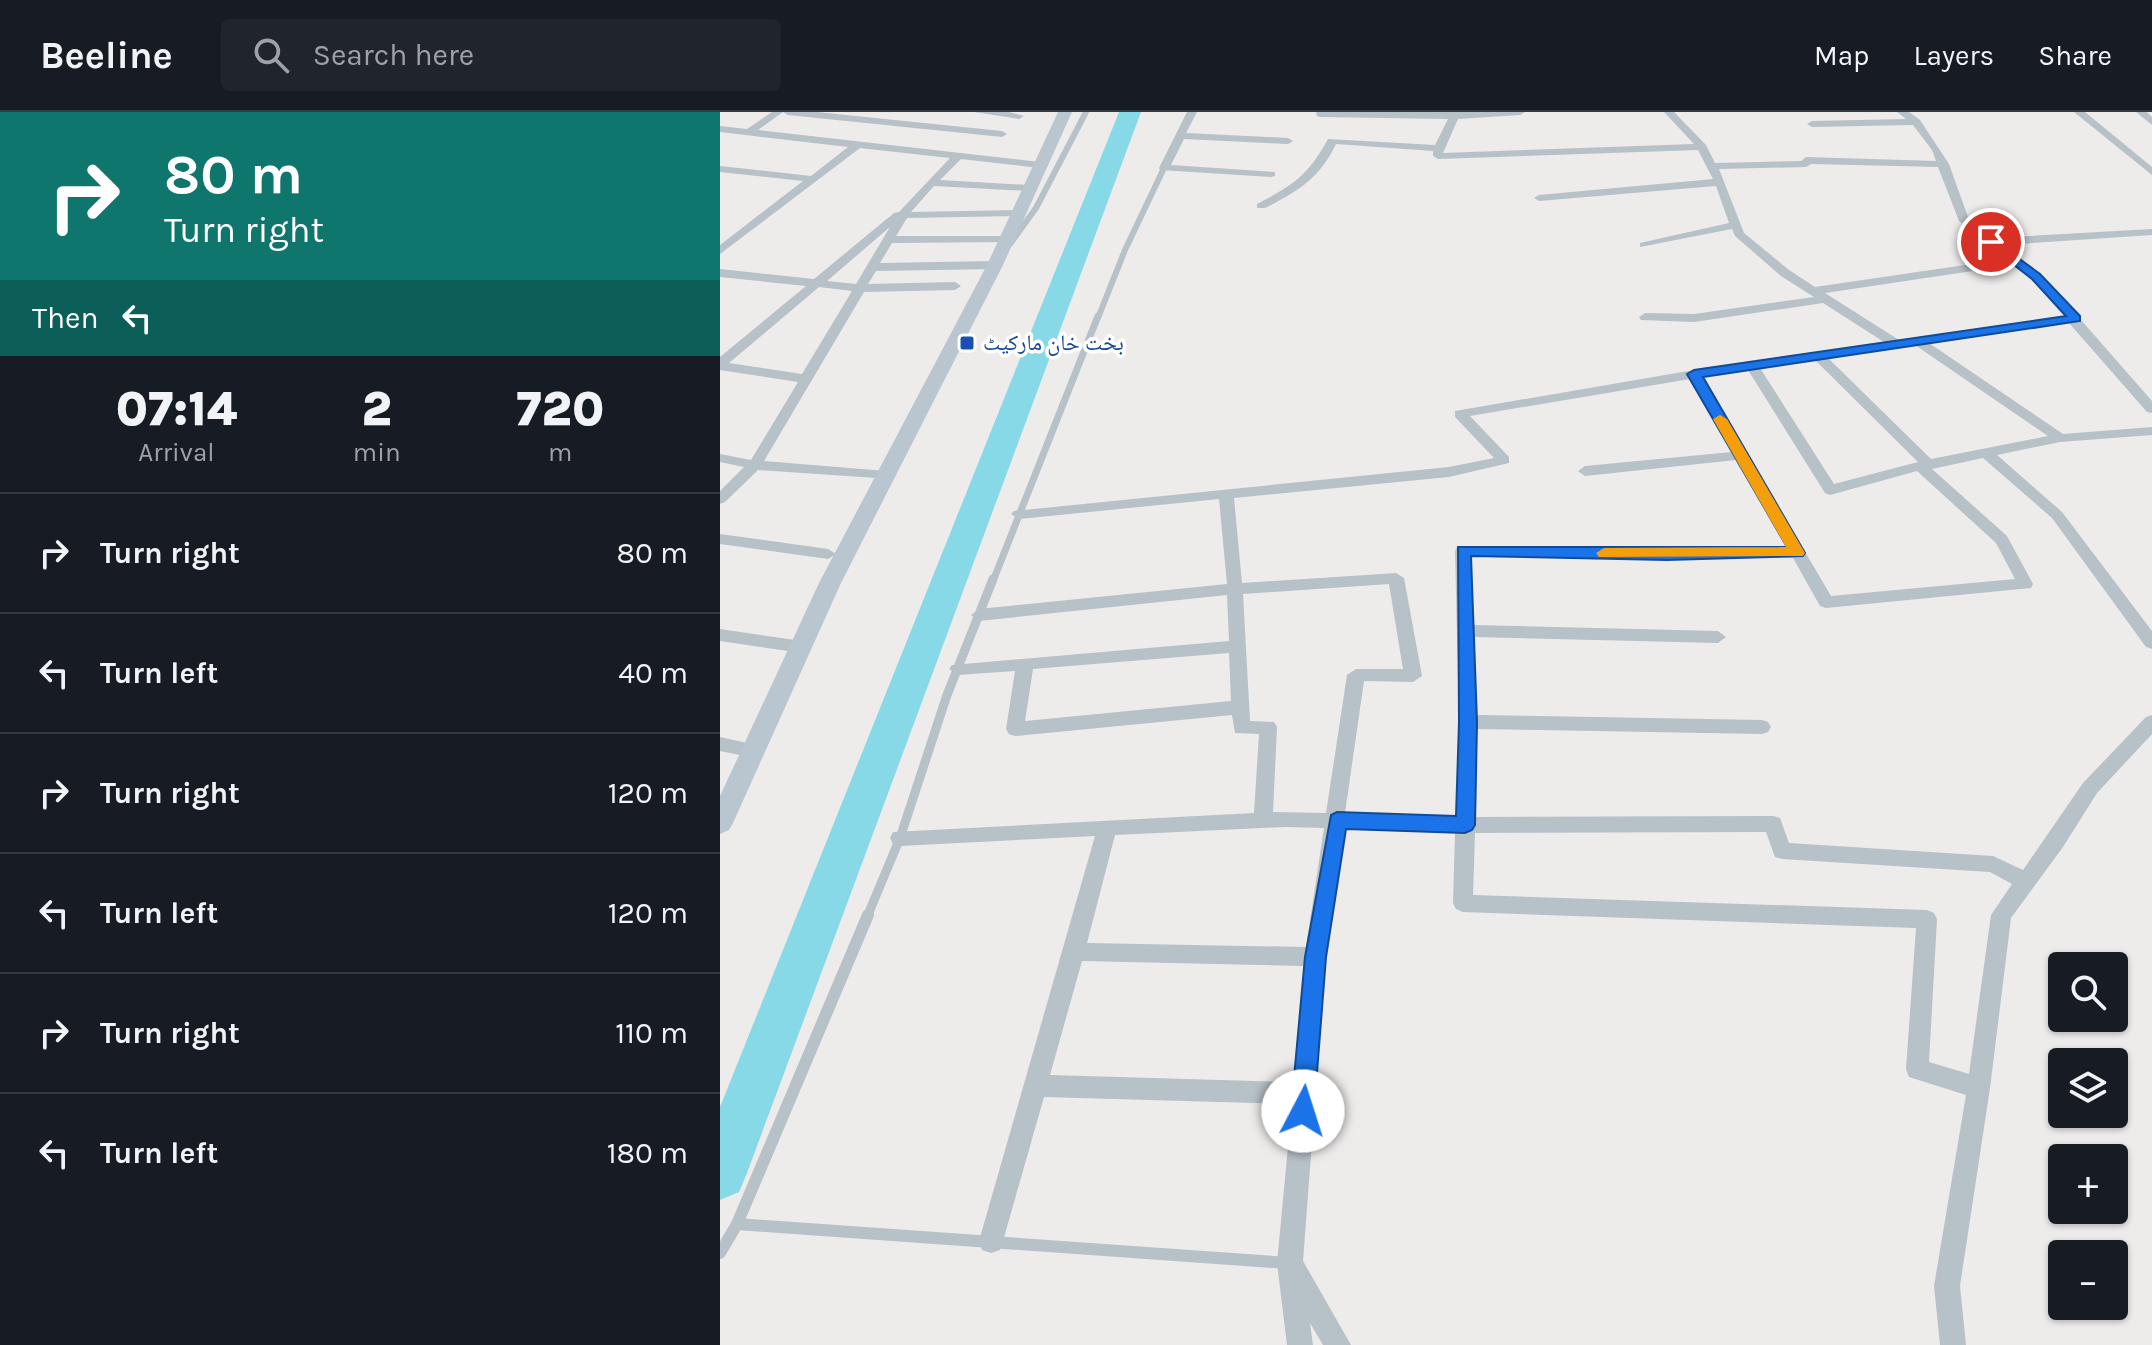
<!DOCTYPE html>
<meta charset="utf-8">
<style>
:root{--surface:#171b24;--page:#20242c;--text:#f1f3f6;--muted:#9ea1a6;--line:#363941}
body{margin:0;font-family:Karla,"Noto Naskh Arabic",sans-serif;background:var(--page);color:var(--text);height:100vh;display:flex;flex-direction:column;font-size:30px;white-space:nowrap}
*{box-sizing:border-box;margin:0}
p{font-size:26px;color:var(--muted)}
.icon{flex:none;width:44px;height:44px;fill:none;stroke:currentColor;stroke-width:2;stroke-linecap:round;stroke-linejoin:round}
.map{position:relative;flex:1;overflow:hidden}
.details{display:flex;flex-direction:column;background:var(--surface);width:720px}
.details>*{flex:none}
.guide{background:#0f766e;color:#fff;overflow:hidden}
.tools{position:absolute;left:1328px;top:840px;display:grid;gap:16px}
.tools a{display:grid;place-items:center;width:80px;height:80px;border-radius:8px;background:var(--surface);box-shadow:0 2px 6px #0004;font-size:40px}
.pin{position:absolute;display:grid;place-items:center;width:68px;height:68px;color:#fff;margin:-34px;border:4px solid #fff;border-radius:50%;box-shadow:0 2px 8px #0007}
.me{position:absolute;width:88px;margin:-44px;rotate:5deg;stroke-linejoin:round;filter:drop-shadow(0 0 6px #0008)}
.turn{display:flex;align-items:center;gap:28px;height:168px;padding:0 32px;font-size:36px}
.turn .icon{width:104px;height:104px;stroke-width:2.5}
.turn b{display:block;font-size:56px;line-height:68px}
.then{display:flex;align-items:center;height:76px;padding:0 32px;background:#0003;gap:16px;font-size:30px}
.eta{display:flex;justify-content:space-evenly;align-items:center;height:136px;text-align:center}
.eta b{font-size:48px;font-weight:800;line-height:56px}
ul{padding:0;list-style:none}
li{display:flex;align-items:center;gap:24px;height:120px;padding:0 32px;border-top:2px solid var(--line)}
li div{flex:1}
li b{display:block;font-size:30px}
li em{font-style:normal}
header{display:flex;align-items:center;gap:48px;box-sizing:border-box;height:112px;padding:0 40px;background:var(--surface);border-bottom:2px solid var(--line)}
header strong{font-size:38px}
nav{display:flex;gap:44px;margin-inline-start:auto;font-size:28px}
.search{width:560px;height:72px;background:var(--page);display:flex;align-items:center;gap:20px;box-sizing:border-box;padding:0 28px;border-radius:8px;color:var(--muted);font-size:30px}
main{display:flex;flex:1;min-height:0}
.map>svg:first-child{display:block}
</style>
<header>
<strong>Beeline</strong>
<div class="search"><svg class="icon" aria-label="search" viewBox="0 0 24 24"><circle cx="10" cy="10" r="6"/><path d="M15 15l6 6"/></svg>Search here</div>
<nav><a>Map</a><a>Layers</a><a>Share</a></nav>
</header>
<main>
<section class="details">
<div class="guide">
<div class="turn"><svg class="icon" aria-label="right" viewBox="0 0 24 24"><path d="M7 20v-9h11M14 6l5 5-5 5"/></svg><div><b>80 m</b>Turn right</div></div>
<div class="then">Then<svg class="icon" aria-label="left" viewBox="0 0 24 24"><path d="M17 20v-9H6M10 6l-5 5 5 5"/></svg></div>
</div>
<div class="eta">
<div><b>07:14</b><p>Arrival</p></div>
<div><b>2</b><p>min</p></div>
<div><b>720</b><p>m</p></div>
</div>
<ul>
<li><svg class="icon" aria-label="right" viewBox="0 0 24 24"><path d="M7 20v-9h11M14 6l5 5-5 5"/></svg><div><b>Turn right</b></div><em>80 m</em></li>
<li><svg class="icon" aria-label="left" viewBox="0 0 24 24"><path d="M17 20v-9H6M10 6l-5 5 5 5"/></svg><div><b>Turn left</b></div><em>40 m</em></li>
<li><svg class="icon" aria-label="right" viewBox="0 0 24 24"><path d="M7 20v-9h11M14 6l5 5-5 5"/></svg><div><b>Turn right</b></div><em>120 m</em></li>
<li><svg class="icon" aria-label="left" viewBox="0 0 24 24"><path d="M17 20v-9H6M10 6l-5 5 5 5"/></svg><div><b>Turn left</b></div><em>120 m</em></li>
<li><svg class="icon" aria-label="right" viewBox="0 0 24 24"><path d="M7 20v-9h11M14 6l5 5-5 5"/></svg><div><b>Turn right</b></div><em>110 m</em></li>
<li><svg class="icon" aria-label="left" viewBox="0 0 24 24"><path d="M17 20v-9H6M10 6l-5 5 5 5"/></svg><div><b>Turn left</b></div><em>180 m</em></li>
</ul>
</section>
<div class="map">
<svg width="1432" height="1233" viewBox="0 0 1432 1233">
<rect width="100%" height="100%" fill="#eeebeb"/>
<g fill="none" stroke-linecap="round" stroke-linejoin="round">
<path fill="#88d9e7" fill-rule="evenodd" d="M399,0H421L27,1061L19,1080L0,1088V995Z"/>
<g stroke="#b7c1c8" stroke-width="6">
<path d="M290,132L316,96L366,0"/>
<path d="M378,206L405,138L444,56"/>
</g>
<path stroke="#b7c1c8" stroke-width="7" d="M273,469L378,204"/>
<path stroke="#b7c1c8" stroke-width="9" d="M147,805L180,726L227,583L273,467"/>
<g stroke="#b7c1c8" stroke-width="12">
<path d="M17,1112L568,1151"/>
<path d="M0,1141L17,1112L148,803"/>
</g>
<g fill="#b7c1c8" fill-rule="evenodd">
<path d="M52,0H63L38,18L320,50L325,53L320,56L241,47L220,68L309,73L314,76L309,79L214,74L191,100L298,98L304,101L298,104L187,106L176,124H286L292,127L286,130L172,131L160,151L275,149L281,153L275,157L156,159L148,172L235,170L241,174L235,178L144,180L44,349L166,359L173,364L171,367L38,358L5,390L0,392V379L24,355L0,350V342L31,348L78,270L0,258V245L86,174L0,165V157L94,167L174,101L179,100L230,46L140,36L0,142V133L83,69L0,60V54L91,64L128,35L0,20V14L27,17ZM170,115L136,172L107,169ZM99,175L132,179L82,262L9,251Z"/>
<path d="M63,0H97L282,19L287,22L282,25L68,3Z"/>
<path d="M254,0H289L304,4L299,7Z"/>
<path d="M467,0H477L466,21L568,26L573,29L568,32L464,27L451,53L555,60V64L551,65L440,58L439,56Z"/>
<path d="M596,0H805L800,3L738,7L723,41L974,32L944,0H954L986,33L995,51L1081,49L1086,45L1216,49L1212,38L1193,13L1092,15L1087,12L1092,9L1186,7L1177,0H1189L1200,8L1229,52L1248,105L1274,126L1432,117V123L1283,133L1320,162L1356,202L1360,203L1361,208L1432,289V301L1427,300L1349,211L1209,231L1343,322L1432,315V323L1340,330L1277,343L1342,400L1432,519V537L1426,535L1332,406L1263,346L1212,357L1287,424L1313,472L1311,476L1106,496L1100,494L1073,446L751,444L753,513L998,519L1006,525L998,531L754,525L757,603L1042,608L1048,610L1051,615L1048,620L1042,622L757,617L755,705L1053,704L1060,706L1069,731L1273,744L1303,758L1363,671L1426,605L1432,603V622L1377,681L1343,735L1291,806L1270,976L1240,1174L1246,1233H1220L1214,1174L1246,983L1189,965L1186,957L1196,816L743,800L736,797L733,791L735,721L623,717L606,845L583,1149L631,1233H603L590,1211L593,1233H567L557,1151L572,992L324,985L283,1129L280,1138L271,1141L262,1138L259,1129L375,724L180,734L173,732L170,726L173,720L534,701L539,622L515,621L512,603L295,624L289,622L286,617L295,559L238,563L229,557L232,553L509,529L507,483L259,509L251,503L259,497L507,472L499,387L299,407L291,402L294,399L729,355L774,346L735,305V299L974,258L1164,230L1103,191L974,210L921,208L919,205L925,201L974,202L1094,185L1061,164L1015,124L1012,117L920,135V131L1009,111L996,74L819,89L814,86L819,83L993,67L978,38L718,47L713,44V39L616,32C600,66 577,80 545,96H537V92C574,73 588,63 608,27L715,33L728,7L600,5L597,4ZM1091,52L1218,55L1239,109L1286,147L1095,175L1069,158L1024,121L999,57L1086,55ZM1293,153L1312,168L1344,204L1179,228L1105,181ZM1195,233L1328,324L1211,347L1108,246ZM1095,248L1198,350L1114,372L1040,256ZM1028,258L1105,381L1110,383L1197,359L1276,431L1295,467L1111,484L982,265ZM970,267L1012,340L865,354L858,359L865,364L1016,348L1067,436L737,435L735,439L739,610L736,705L625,701L644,569L693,570L702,564L684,466L676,461L522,471L514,386L729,365L789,351V345L750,304ZM669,472L683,557H636L627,563L606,701L553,700L557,615L554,610L530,609L523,482ZM509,541L511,589L305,609L313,557ZM565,715L604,716L586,835L367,831L395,723ZM1046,720L1055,745L1062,747L1270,760L1292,772L1271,803L1249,962L1209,950L1217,807L1214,801L1207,798L753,783L755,721ZM362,849L584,854L573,970L330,963Z"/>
<path d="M1354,0H1365L1432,55V63Z"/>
<path d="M1416,0H1427L1432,5V13Z"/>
<path d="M0,422L108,437L116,442L108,447L0,432Z"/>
<path d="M0,517L82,529L90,535L82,541L0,529Z"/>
<path d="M0,625L41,634L44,639L41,644L35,646L0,639Z"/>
</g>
<path fill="#b9c5cf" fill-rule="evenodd" d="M338,0H352L283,153L121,471L13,711L9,718L0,722V684L99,471L267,153Z"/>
</g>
<path fill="#1a73e8" stroke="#114b97" stroke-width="2" d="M1271,126L1320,162L1360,204V209L983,265L1085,441L1083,444L947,448L751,444L757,610L755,713L752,718L745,721L626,717L606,845L594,999L591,1007L583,1010L574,1007L571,999L585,845L611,703L617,700L736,704L739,610L738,435H1067L967,262L974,258L1346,204L1312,167L1267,132V127Z"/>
<path fill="#f59e0b" d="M1000,303L1007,307L1085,441L1083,444L879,445L876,441L884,436L1066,435L993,307Z"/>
<rect fill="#1a4fb4" stroke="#fff" stroke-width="3" x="239" y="223" width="16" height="16" rx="4"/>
<g text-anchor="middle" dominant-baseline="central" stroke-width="7" stroke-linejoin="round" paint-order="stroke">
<g font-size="22" fill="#164399" stroke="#fff" text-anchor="start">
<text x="263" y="231">بخت خان مارکیٹ</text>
</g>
</g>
</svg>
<div class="tools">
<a><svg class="icon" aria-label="search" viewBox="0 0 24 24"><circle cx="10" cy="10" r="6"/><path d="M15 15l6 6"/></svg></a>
<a><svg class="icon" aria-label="layers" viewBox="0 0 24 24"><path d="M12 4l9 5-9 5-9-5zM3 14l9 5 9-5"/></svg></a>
<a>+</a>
<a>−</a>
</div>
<div class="pin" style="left:1271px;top:130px;background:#d93025"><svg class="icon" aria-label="arrive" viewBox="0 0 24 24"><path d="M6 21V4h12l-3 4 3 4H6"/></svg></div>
<svg class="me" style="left:583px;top:999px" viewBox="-20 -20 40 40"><circle r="19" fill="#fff"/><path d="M0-13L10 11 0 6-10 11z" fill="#1a73e8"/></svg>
</div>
</main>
